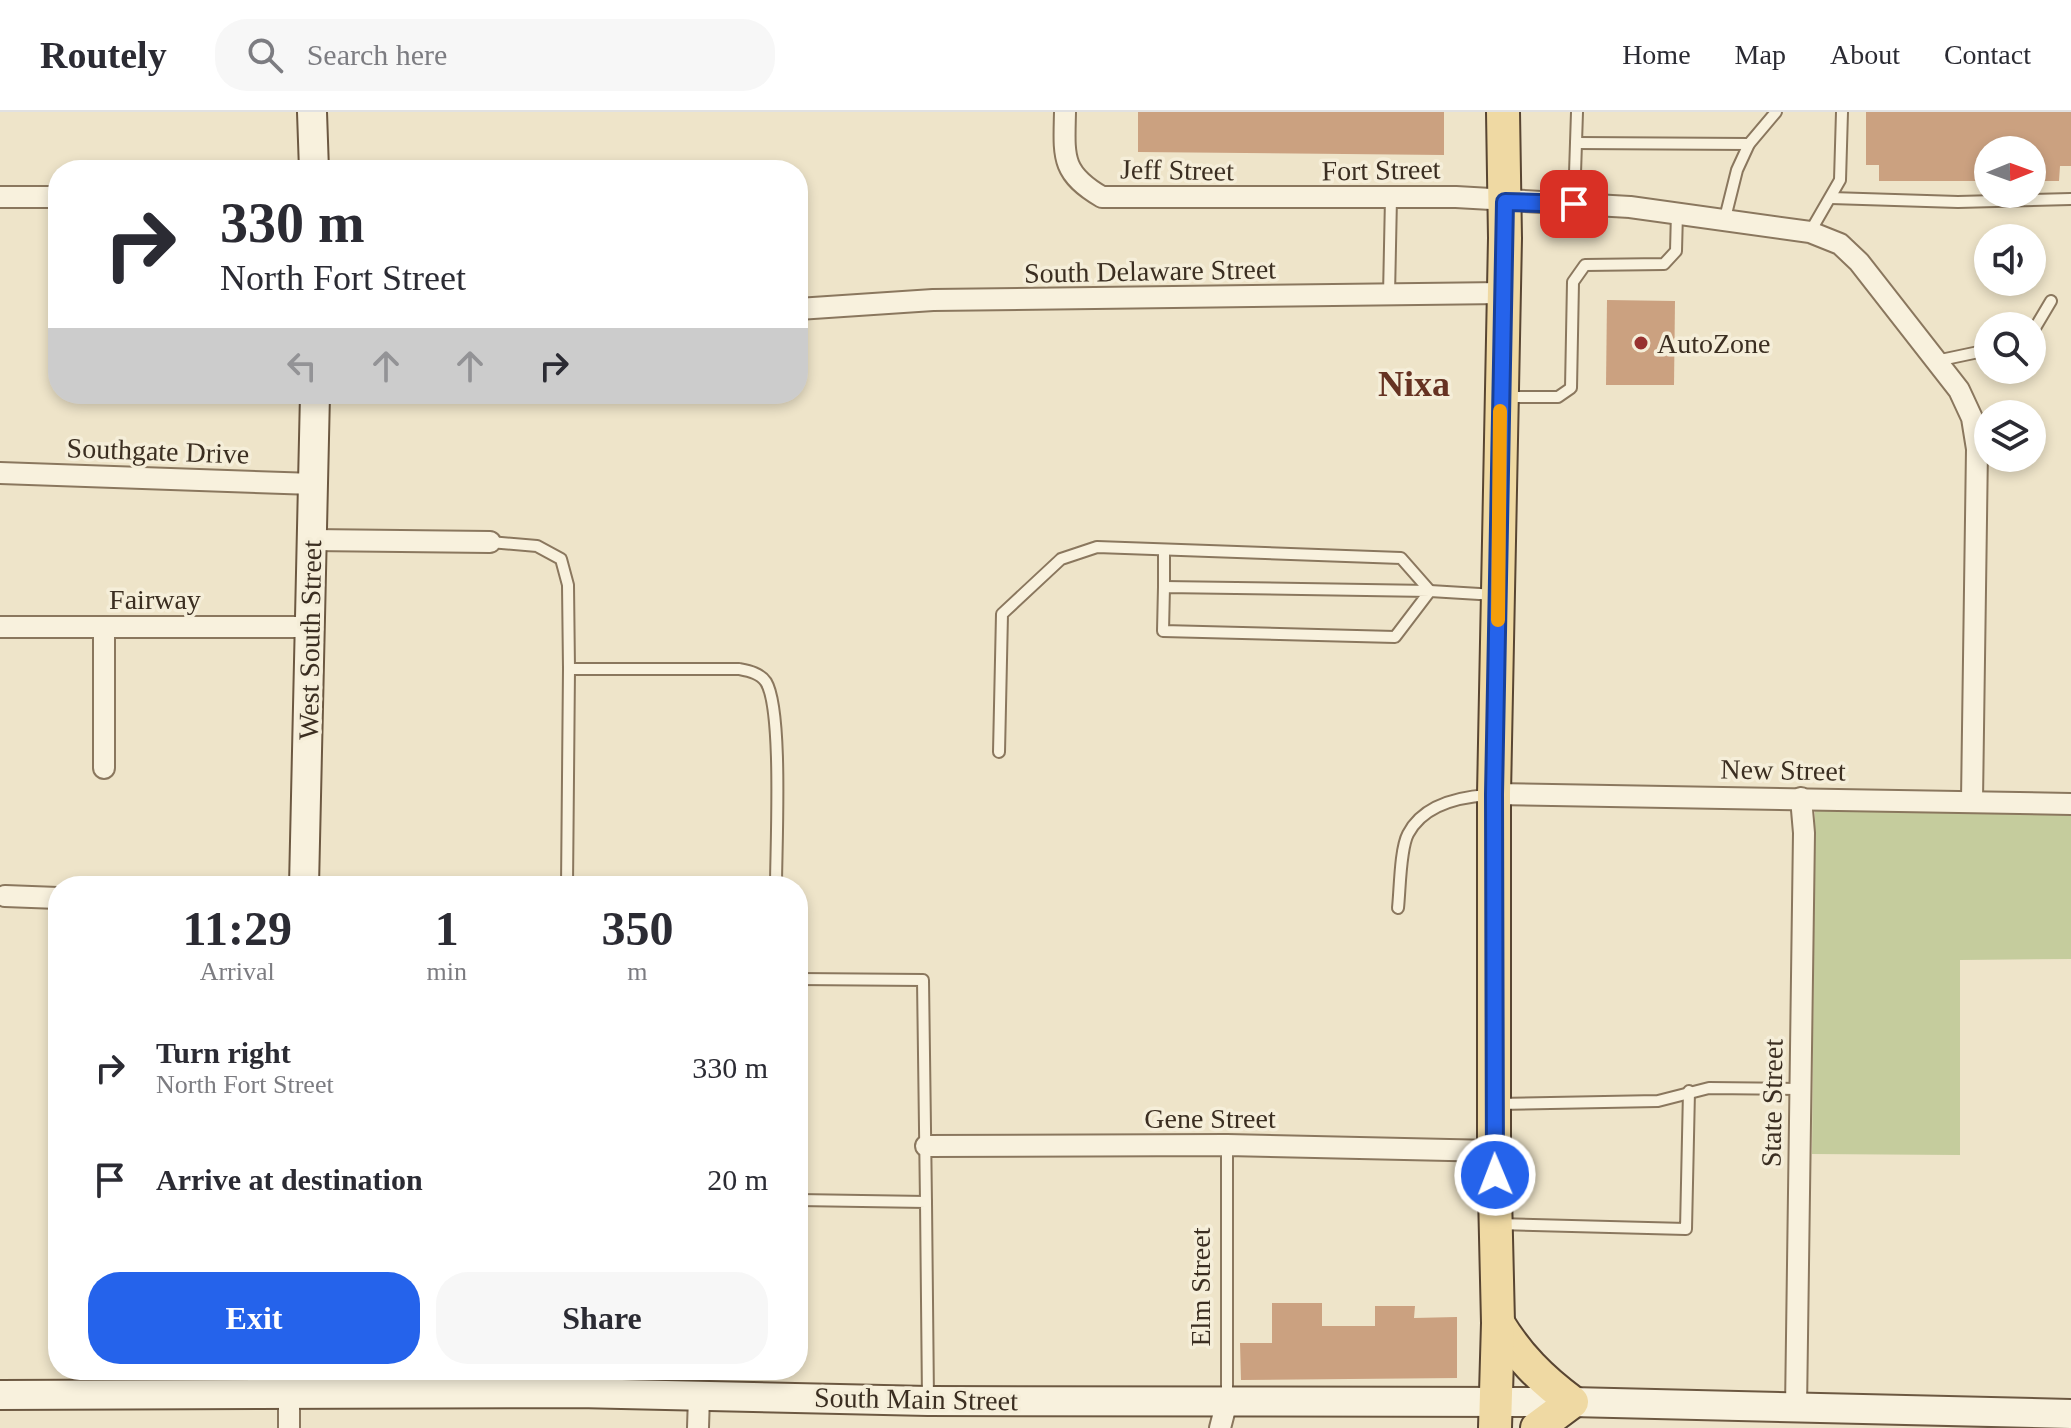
<!DOCTYPE html>
<style>
:root{--surface:#fff;--page:#f7f7f7;--text:#2b2b33;--muted:#7c7c81;--line:#e1e1e2;--accent:#2563eb}
body{margin:0;font-family:"Times New Roman",serif;background:var(--page);color:var(--text);height:100vh;display:flex;flex-direction:column;font-size:30px;white-space:nowrap}
*{box-sizing:border-box;margin:0}
p{font-size:26px;color:var(--muted)}
.icon{flex:none;width:44px;height:44px;fill:none;stroke:currentColor;stroke-width:2;stroke-linecap:round;stroke-linejoin:round}
.map{position:relative;flex:1;overflow:hidden}
.drawer{position:absolute;left:48px;top:764px;width:760px;height:504px;display:flex;flex-direction:column;background:var(--surface);border-radius:32px;box-shadow:0 4px 12px #0003}
.drawer>*{flex:none}
.banner{position:absolute;left:48px;top:48px;width:760px;height:244px;border-radius:32px;box-shadow:0 4px 12px #0003;background:#fff;color:var(--text);overflow:hidden}
.needle{width:52px;rotate:89deg}
.tools{position:absolute;left:1974px;top:24px;display:grid;gap:16px}
.tools a{display:grid;place-items:center;width:72px;height:72px;border-radius:50%;background:var(--surface);box-shadow:0 4px 12px #0003;font-size:40px}
.pin{position:absolute;display:grid;place-items:center;width:68px;height:68px;color:#fff;margin:-34px;border-radius:16px;box-shadow:0 4px 12px #0006}
.me{position:absolute;width:88px;margin:-44px;rotate:359deg;stroke-linejoin:round;filter:drop-shadow(0 0 6px #0008)}
.turn{display:flex;align-items:center;gap:28px;height:168px;padding:0 40px;font-size:36px}
.turn .icon{width:104px;height:104px;stroke-width:2.5}
.turn b{display:block;font-size:56px;line-height:68px}
.lanes{display:flex;align-items:center;height:76px;padding:0 40px;background:#0003;justify-content:center;gap:40px;direction:ltr}
.lanes .off{opacity:.35}
.eta{display:flex;justify-content:space-evenly;align-items:center;height:136px;text-align:center}
.eta b{font-size:48px;font-weight:600;line-height:56px}
.cta{display:flex;gap:16px;margin-top:auto;padding:16px 40px}
.cta a{flex:1;height:92px;border-radius:32px;background:var(--accent);color:#fff;font-size:32px;font-weight:600;line-height:92px;text-align:center}
.cta a+a{background:var(--page);color:var(--text)}
ul{padding:0;list-style:none}
li{display:flex;align-items:center;gap:24px;height:112px;padding:0 40px}
li div{flex:1}
li b{display:block;font-size:30px}
li em{font-style:normal}
header{display:flex;align-items:center;gap:48px;box-sizing:border-box;height:112px;padding:0 40px;background:var(--surface);border-bottom:2px solid var(--line)}
header strong{font-size:38px}
nav{display:flex;gap:44px;margin-inline-start:auto;font-size:28px}
.search{width:560px;height:72px;background:var(--page);display:flex;align-items:center;gap:20px;box-sizing:border-box;padding:0 28px;border-radius:32px;color:var(--muted);font-size:30px}
.map>svg:first-child{display:block}
</style>
<header>
<strong>Routely</strong>
<div class="search"><svg class="icon" aria-label="search" viewBox="0 0 24 24"><circle cx="10" cy="10" r="6"/><path d="M15 15l6 6"/></svg>Search here</div>
<nav><a>Home</a><a>Map</a><a>About</a><a>Contact</a></nav>
</header>
<div class="map">
<svg width="2071" height="1316" viewBox="0 0 2071 1316">
<rect width="100%" height="100%" fill="#eee4c9"/>
<path fill="#c5cc9d" d="M1815,692L2071,700V847L1960,848V1043L1812,1042Z"/>
<g fill="#cba180">
<path d="M1138,0H1444V43L1138,40Z"/>
<path d="M1866,0H2071V54H2060L2059,69H2032V38H1988V69H1879V53H1866Z"/>
<path d="M1607,188L1675,189L1674,273H1606Z"/>
<path d="M1272,1191H1322V1214H1375V1194H1415L1414,1206L1457,1205V1266L1241,1268L1240,1231H1272Z"/>
</g>
<g fill="none" stroke-linecap="round" stroke-linejoin="round">
<defs>
<g id="lane">
<path d="M1576,31L1749,32"/>
<path d="M1831,86L1958,90L2071,87"/>
<path d="M1574,92L1577,0"/>
<path d="M1725,106L1737,58L1749,32L1776,0"/>
<path d="M1810,120L1840,68L1842,0"/>
<path d="M1389,183L1391,86"/>
<path d="M2032,221L2051,189"/>
<path d="M1936,249L1988,238"/>
<path d="M1506,285H1558L1571,276L1573,170L1585,153L1664,152L1676,139L1677,100"/>
<path d="M490,430L537,434L561,447L568,473L569,557H739C749,559 760,561 766,570C783,598 776,734 776,774"/>
<path d="M1164,438V475"/>
<path d="M1430,479L1395,525L1163,519L1164,475L1430,479L1496,483"/>
<path d="M999,640L1002,502L1061,447L1097,435L1401,446L1430,479"/>
<path d="M567,774L569,557"/>
<path d="M1398,796C1400,778 1400,737 1408,722C1423,693 1458,685 1488,683"/>
<path d="M798,867L923,868L926,1090"/>
<path d="M1496,992L1658,989L1709,976L1800,977"/>
<path d="M1227,1033V1287"/>
<path d="M798,1088L926,1090L928,1287"/>
<path d="M1498,1112L1686,1117L1689,979"/>
<path d="M578,1258V1280"/>
</g>
<g id="street">
<path d="M1065,0C1064,45 1061,61 1102,85H1456L1630,95L1810,120L1840,132L1859,150L1959,278L1972,306L1977,337L1972,688"/>
<path d="M0,85H58"/>
<path d="M798,197L933,188L1503,181"/>
<path d="M0,361L314,372"/>
<path d="M312,428L490,430"/>
<path d="M0,515H311"/>
<path d="M104,656V515"/>
<path d="M1494,682L2071,692"/>
<path d="M5,784L58,786"/>
<path d="M926,1034L1227,1033L1494,1039"/>
<path d="M1796,1297L1804,721L1801,686"/>
<path d="M289,1316V1282"/>
<path d="M698,1316L699,1284"/>
<path d="M1220,1316L1227,1289"/>
</g>
<g id="secondary">
<path d="M312,0L314,58"/>
<path d="M304,774L315,282"/>
<path d="M0,1283L578,1281L928,1289L1572,1290L2071,1302"/>
</g>
<g id="primary">
<path d="M1498,1211C1518,1244 1541,1267 1572,1290L1537,1316"/>
<path d="M1495,1316L1498,1211L1494,1039V682L1505,126L1503,0"/>
</g>
</defs>
<use href="#lane" stroke="#8a775e" stroke-width="14"/>
<use href="#street" stroke="#8a775e" stroke-width="24"/>
<use href="#secondary" stroke="#6c5841" stroke-width="32"/>
<use href="#primary" stroke="#584532" stroke-width="36"/>
<use href="#lane" stroke="#f8f1dd" stroke-width="10"/>
<use href="#street" stroke="#f8f1dd" stroke-width="20"/>
<use href="#secondary" stroke="#f8f1dd" stroke-width="28"/>
<use href="#primary" stroke="#efd9a3" stroke-width="32"/>
</g>
<g fill="none" stroke-linecap="round" stroke-linejoin="round">
<defs>
<path id="route" d="M1495,1063L1494,682L1505,90L1574,92"/>
</defs>
<use href="#route" stroke="#184099" stroke-width="20"/>
<use href="#route" stroke="#2563eb" stroke-width="14"/>
<path stroke="#f59e0b" stroke-width="14" d="M1498,508L1500,299"/>
</g>
<circle fill="#973230" stroke="#f5eed9" stroke-width="3" cx="1641" cy="231" r="8"/>
<g text-anchor="middle" dominant-baseline="central" stroke-width="7" stroke-linejoin="round" paint-order="stroke">
<g font-size="28" fill="#3b2e21" stroke="#f5eed9">
<text transform="translate(1177 58) rotate(1)">Jeff Street</text>
<text transform="translate(1381 58) rotate(-1)">Fort Street</text>
<text transform="translate(1150 159) rotate(-1)">South Delaware Street</text>
<text transform="translate(158 339) rotate(2)">Southgate Drive</text>
<text x="155" y="487">Fairway</text>
<text transform="translate(310 528) rotate(-89)">West South Street</text>
<text transform="translate(1783 658) rotate(1)">New Street</text>
<text transform="translate(1772 991) rotate(-89)">State Street</text>
<text x="1210" y="1006">Gene Street</text>
<text transform="translate(1200 1175) rotate(-90)">Elm Street</text>
<text transform="translate(916 1287) rotate(1)">South Main Street</text>
</g>
<g font-size="28" fill="#3b2e21" stroke="#f5eed9" text-anchor="start">
<text x="1657" y="231">AutoZone</text>
</g>
<g font-size="36" font-weight="bold" fill="#663222" stroke="#f5eed9">
<text x="1414" y="272">Nixa</text>
</g>
</g>
</svg>
<div class="tools">
<a><svg class="needle" viewBox="-14 -14 28 28"><path d="M0-13l5 13h-10z" fill="#e53935"/><path d="M0 13l5-13h-10z" fill="#7c7c81"/></svg></a>
<a><svg class="icon" aria-label="sound" viewBox="0 0 24 24"><path d="M4 9h4l5-4v14l-5-4H4zM17 9q2 3 0 6"/></svg></a>
<a><svg class="icon" aria-label="search" viewBox="0 0 24 24"><circle cx="10" cy="10" r="6"/><path d="M15 15l6 6"/></svg></a>
<a><svg class="icon" aria-label="layers" viewBox="0 0 24 24"><path d="M12 4l9 5-9 5-9-5zM3 14l9 5 9-5"/></svg></a>
</div>
<div class="pin" style="left:1574px;top:92px;background:#d93025"><svg class="icon" aria-label="arrive" viewBox="0 0 24 24"><path d="M6 21V4h12l-3 4 3 4H6"/></svg></div>
<svg class="me" style="left:1495px;top:1063px" viewBox="-20 -20 40 40"><circle r="17" fill="#2563eb" stroke="#fff" stroke-width="3"/><path d="M0-11L8 9 0 5-8 9z" fill="#fff"/></svg>
<div class="banner">
<div class="turn"><svg class="icon" aria-label="right" viewBox="0 0 24 24"><path d="M7 20v-9h11M14 6l5 5-5 5"/></svg><div><b>330 m</b>North Fort Street</div></div>
<div class="lanes"><svg class="icon off" aria-label="left" viewBox="0 0 24 24"><path d="M17 20v-9H6M10 6l-5 5 5 5"/></svg><svg class="icon off" aria-label="ahead" viewBox="0 0 24 24"><path d="M12 20V5M6 11l6-6 6 6"/></svg><svg class="icon off" aria-label="ahead" viewBox="0 0 24 24"><path d="M12 20V5M6 11l6-6 6 6"/></svg><svg class="icon" aria-label="right" viewBox="0 0 24 24"><path d="M7 20v-9h11M14 6l5 5-5 5"/></svg></div>
</div>
<section class="drawer">
<div class="eta">
<div><b>11:29</b><p>Arrival</p></div>
<div><b>1</b><p>min</p></div>
<div><b>350</b><p>m</p></div>
</div>
<ul>
<li><svg class="icon" aria-label="right" viewBox="0 0 24 24"><path d="M7 20v-9h11M14 6l5 5-5 5"/></svg><div><b>Turn right</b><p>North Fort Street</p></div><em>330 m</em></li>
<li><svg class="icon" aria-label="arrive" viewBox="0 0 24 24"><path d="M6 21V4h12l-3 4 3 4H6"/></svg><div><b>Arrive at destination</b></div><em>20 m</em></li>
</ul>
<div class="cta"><a>Exit</a><a>Share</a></div>
</section>
</div>
